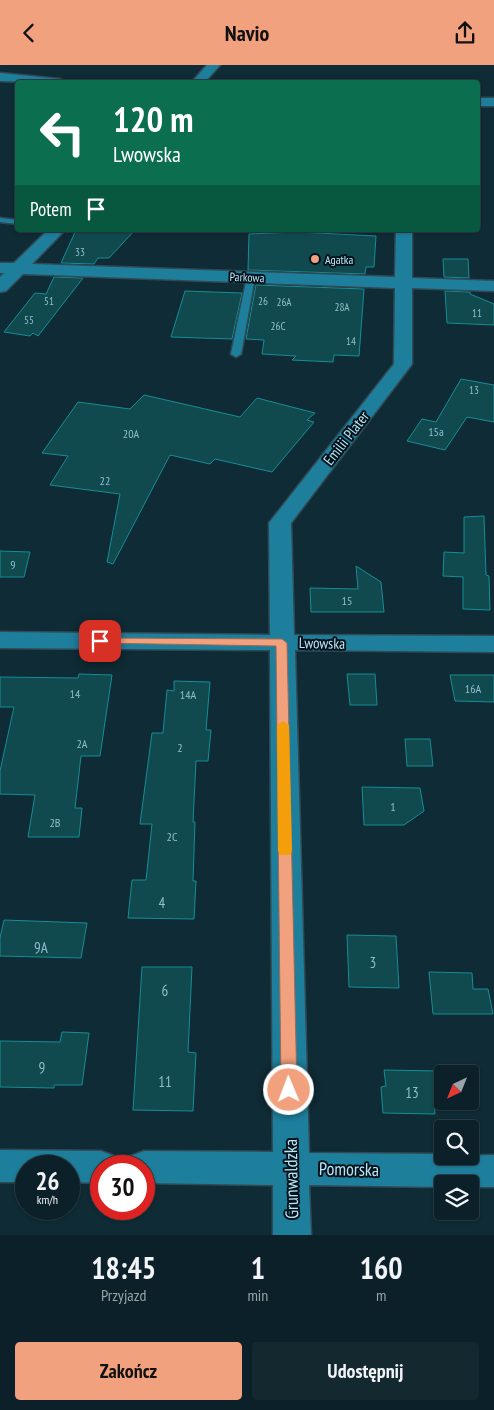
<!DOCTYPE html>
<html lang="pl">
<meta charset="utf-8">
<style>
:root{--surface:#0b2028;--page:#142830;--text:#f1f3f6;--muted:#9aa3a8;--line:#2b3e45;--accent:#f2a17e}
body{margin:0;font-family:"PT Sans Narrow",sans-serif;background:var(--page);color:var(--text);height:100vh;display:flex;flex-direction:column;font-size:19px;white-space:nowrap}
*{box-sizing:border-box;margin:0}
p{font-size:16px;color:var(--muted)}
.icon{flex:none;width:28px;height:28px;fill:none;stroke:currentColor;stroke-width:2;stroke-linecap:round;stroke-linejoin:round}
.map{position:relative;height:1170px;overflow:hidden}
.sheet{display:flex;flex-direction:column;background:var(--surface);flex:1}
.sheet>*{flex:none}
.banner{position:absolute;left:15px;top:15px;width:465px;height:152px;border-radius:5px;box-shadow:0 1px 4px #0004,0 0 0 1px var(--line);background:#0b6e4f;color:#fff;overflow:hidden}
.needle{width:32px;rotate:223deg}
.tools{position:absolute;left:434px;top:1000px;display:grid;gap:10px}
.tools a{display:grid;place-items:center;width:45px;height:45px;border-radius:5px;background:var(--surface);box-shadow:0 1px 4px #0004,0 0 0 1px var(--line);font-size:25px}
.speed{position:absolute;left:15px;top:1090px;display:flex;gap:10px;font-size:25px;font-weight:700;text-align:center}
.speed>*{display:grid;place-content:center;width:65px;height:65px;border-radius:50%;background:var(--surface);box-shadow:0 1px 4px #0004,0 0 0 1px var(--line);line-height:1}
.speed small{font-size:12px;font-weight:400}
.speed .limit{border:8px solid #d22;background:#fff;color:#111}
.pin{position:absolute;display:grid;place-items:center;width:42px;height:42px;color:#fff;margin:-21px;border-radius:10px;box-shadow:0 2px 8px #0006}
.me{position:absolute;width:55px;margin:-28px;rotate:359deg;stroke-linejoin:round;filter:drop-shadow(0 0 4px #0008)}
.turn{display:flex;align-items:center;gap:18px;height:105px;padding:0 15px;font-size:22px}
.turn .icon{width:65px;height:65px;stroke-width:2.5}
.turn b{display:block;font-size:35px;line-height:42px}
.then{display:flex;align-items:center;height:48px;padding:0 15px;background:#0003;gap:10px;font-size:19px}
.eta{display:flex;justify-content:space-evenly;align-items:center;height:85px;text-align:center}
.eta b{font-size:30px;font-weight:800;line-height:35px}
.action{display:flex;gap:10px;margin-top:auto;padding:10px 15px}
.action a{flex:1;height:58px;border-radius:5px;background:var(--accent);color:#111;font-size:20px;font-weight:800;line-height:58px;text-align:center}
.action a+a{background:var(--page);color:var(--text)}
header{display:flex;justify-content:space-between;align-items:center;height:65px;padding:0 15px;background:var(--accent);color:#111;font-size:22px;font-weight:800}
.map>svg:first-child{display:block}
</style>
<header><svg class="icon" aria-label="back" viewBox="0 0 24 24"><path d="M15 5l-7 7 7 7"/></svg>Navio<svg class="icon" aria-label="share" viewBox="0 0 24 24"><path d="M12 15V3M7 8l5-5 5 5M5 13v7h14v-7"/></svg></header>
<div class="map">
<svg width="494" height="1170" viewBox="0 0 494 1170">
<rect width="100%" height="100%" fill="#0f2b35"/>
<g fill="#104a4f" stroke="#178d96">
<path d="M76,165H135L109,193H98L94,199L61,198Z"/>
<path d="M297,167L376,171L374,202H366L365,209L248,205L249,169Z"/>
<path d="M443,194H468L469,213L444,212Z"/>
<path d="M54,212L83,213L38,271L33,268L30,271L4,267L35,228L46,229Z"/>
<path d="M256,220L364,224L359,291L334,290L333,297L292,295L296,291L262,289L264,275L246,274Z"/>
<path d="M185,226L242,228L232,274L171,272Z"/>
<path d="M445,226L470,227V229L494,239V260L447,258Z"/>
<path d="M461,314L494,320V357L467,352L445,385L407,376L422,354L436,357Z"/>
<path d="M144,330L240,352L257,333L315,348L307,355L314,357L272,407L215,394L210,399L170,390L113,499L107,497L120,429L50,420L68,391L42,388L78,337L130,344Z"/>
<path d="M484,451L486,510L489,511L490,545L463,544V512L443,511L444,487L464,488V452Z"/>
<path d="M0,486L30,487L24,512H0Z"/>
<path d="M356,501L381,517L384,547H311L310,523L358,524Z"/>
<path d="M79,609L112,610L100,691H81L75,743H82L79,772H28L35,730L0,729V706L14,642H0V612L78,613Z"/>
<path d="M347,609H375L377,640H350Z"/>
<path d="M450,610H494V637L455,636Z"/>
<path d="M174,616L210,617L206,665H211L208,696H196L193,757H195L193,816H196L194,854L128,853L132,815H146L152,759H140L152,668H163L167,625L174,626Z"/>
<path d="M405,674H430L433,701H407Z"/>
<path d="M362,722L420,723L424,746L404,760H364Z"/>
<path d="M4,855L87,858L81,893L0,891V873Z"/>
<path d="M347,870L396,871L399,923L349,922Z"/>
<path d="M142,902H192L188,987L196,988L193,1046L133,1045Z"/>
<path d="M429,907L472,908L473,924H488L493,949H433Z"/>
<path d="M62,967L89,968L82,1020H54V1023L0,1022V976L60,977Z"/>
<path d="M384,1005L439,1006L442,1032H434L435,1049L383,1048L381,1022L386,1021Z"/>
</g>
<g fill="none" stroke-linecap="round" stroke-linejoin="round">
<defs>
<g id="service">
<path d="M0,153L18,155V159L0,157Z"/>
<path d="M251,209L255,212L241,289L236,292L231,289L247,212Z"/>
</g>
<g id="minor">
<path d="M207,0H220L204,18H191Z"/>
<path d="M0,8L60,14L66,18L0,16Z"/>
<rect x="478" y="33" width="16" height="8"/>
<path d="M48,165H65L32,199L395,212L396,165H412V213L494,216V226L412,223V299L291,458L294,570L494,571V587L295,585L309,1088L442,1089V1091L494,1090V1122H470V1119H442V1122L309,1120L311,1170H273V1120L144,1118V1101H126L131,1091L144,1086L273,1087L270,585L0,583V567L270,570L269,458L394,299L395,223L23,209L6,226L0,227V212L4,208H0V198H14Z"/>
<path d="M0,1085L101,1086L114,1091L119,1101H101V1118L69,1117V1101H26V1117H0Z"/>
</g>
</defs>
<use href="#service" stroke="#314954" stroke-width="3"/>
<use href="#minor" stroke="#314954" stroke-width="3"/>
<use href="#service" fill="#1e7f9c" fill-rule="evenodd"/>
<use href="#minor" fill="#1e7f9c" fill-rule="evenodd"/>
</g>
<path fill="#f2a17e" stroke="#9d6952" d="M100,573L282,574L287,578L297,1025L295,1030L289,1032L284,1030L281,1025L276,581L96,578L94,576Z"/>
<path fill="#f59e0b" d="M283,656L289,660L292,786L290,790H280L278,786L277,660Z"/>
<circle fill="#f2a17e" stroke="#00131c" stroke-width="2" cx="315" cy="194" r="5"/>
<g text-anchor="middle" dominant-baseline="central" stroke-width="4" stroke-linejoin="round" paint-order="stroke">
<g font-size="11" fill="#90becb">
<text x="80" y="187">33</text>
<text x="49" y="236">51</text>
<text x="263" y="236">26</text>
<text x="284" y="237">26A</text>
<text x="342" y="242">28A</text>
<text x="477" y="248">11</text>
<text x="29" y="255">55</text>
<text x="278" y="261">26C</text>
<text x="351" y="276">14</text>
<text x="474" y="325">13</text>
</g>
<g font-size="12" fill="#bbe4f4" stroke="#00131c" text-anchor="start">
<text x="325" y="194">Agatka</text>
</g>
<g font-size="12" fill="#bbe4f4" stroke="#00131c">
<text transform="translate(247 212) rotate(2)">Parkowa</text>
</g>
<g font-size="12" fill="#90becb">
<text x="436" y="366">15a</text>
<text x="131" y="368">20A</text>
<text x="105" y="415">22</text>
<text x="13" y="499">9</text>
<text x="347" y="535">15</text>
<text x="473" y="623">16A</text>
<text x="75" y="628">14</text>
<text x="188" y="629">14A</text>
<text x="82" y="678">2A</text>
<text x="180" y="682">2</text>
<text x="393" y="741">1</text>
<text x="55" y="757">2B</text>
<text x="172" y="771">2C</text>
</g>
<g font-size="15" fill="#bbe4f4" stroke="#00131c">
<text transform="translate(346 373) rotate(-52)">Emilii Plater</text>
<text transform="translate(322 578) rotate(1)">Lwowska</text>
</g>
<g font-size="15" fill="#90becb">
<text x="162" y="837">4</text>
<text x="41" y="882">9A</text>
<text x="373" y="897">3</text>
<text x="165" y="925">6</text>
<text x="42" y="1002">9</text>
<text x="165" y="1016">11</text>
<text x="412" y="1027">13</text>
</g>
<g font-size="18" fill="#bbe4f4" stroke="#00131c">
<text transform="translate(349 1104) rotate(1)">Pomorska</text>
<text transform="translate(291 1114) rotate(-91)">Grunwaldzka</text>
</g>
</g>
</svg>
<div class="tools">
<a><svg class="needle" viewBox="-14 -14 28 28"><path d="M0-13l5 13h-10z" fill="#e53935"/><path d="M0 13l5-13h-10z" fill="#9aa3a8"/></svg></a>
<a><svg class="icon" aria-label="search" viewBox="0 0 24 24"><circle cx="10" cy="10" r="6"/><path d="M15 15l6 6"/></svg></a>
<a><svg class="icon" aria-label="layers" viewBox="0 0 24 24"><path d="M12 4l9 5-9 5-9-5zM3 14l9 5 9-5"/></svg></a>
</div>
<div class="speed"><div>26<small>km/h</small></div><div class="limit">30</div></div>
<div class="pin" style="left:100px;top:576px;background:#d93025"><svg class="icon" aria-label="arrive" viewBox="0 0 24 24"><path d="M6 21V4h12l-3 4 3 4H6"/></svg></div>
<svg class="me" style="left:289px;top:1025px" viewBox="-20 -20 40 40"><circle r="17" fill="#f2a17e" stroke="#fff" stroke-width="3"/><path d="M0-11L8 9 0 5-8 9z" fill="#fff"/></svg>
<div class="banner">
<div class="turn"><svg class="icon" aria-label="left" viewBox="0 0 24 24"><path d="M17 20v-9H6M10 6l-5 5 5 5"/></svg><div><b>120 m</b>Lwowska</div></div>
<div class="then">Potem<svg class="icon" aria-label="arrive" viewBox="0 0 24 24"><path d="M6 21V4h12l-3 4 3 4H6"/></svg></div>
</div>
</div>
<section class="sheet">
<div class="eta">
<div><b>18:45</b><p>Przyjazd</p></div>
<div><b>1</b><p>min</p></div>
<div><b>160</b><p>m</p></div>
</div>
<div class="action"><a>Zakończ</a><a>Udostępnij</a></div>
</section>
